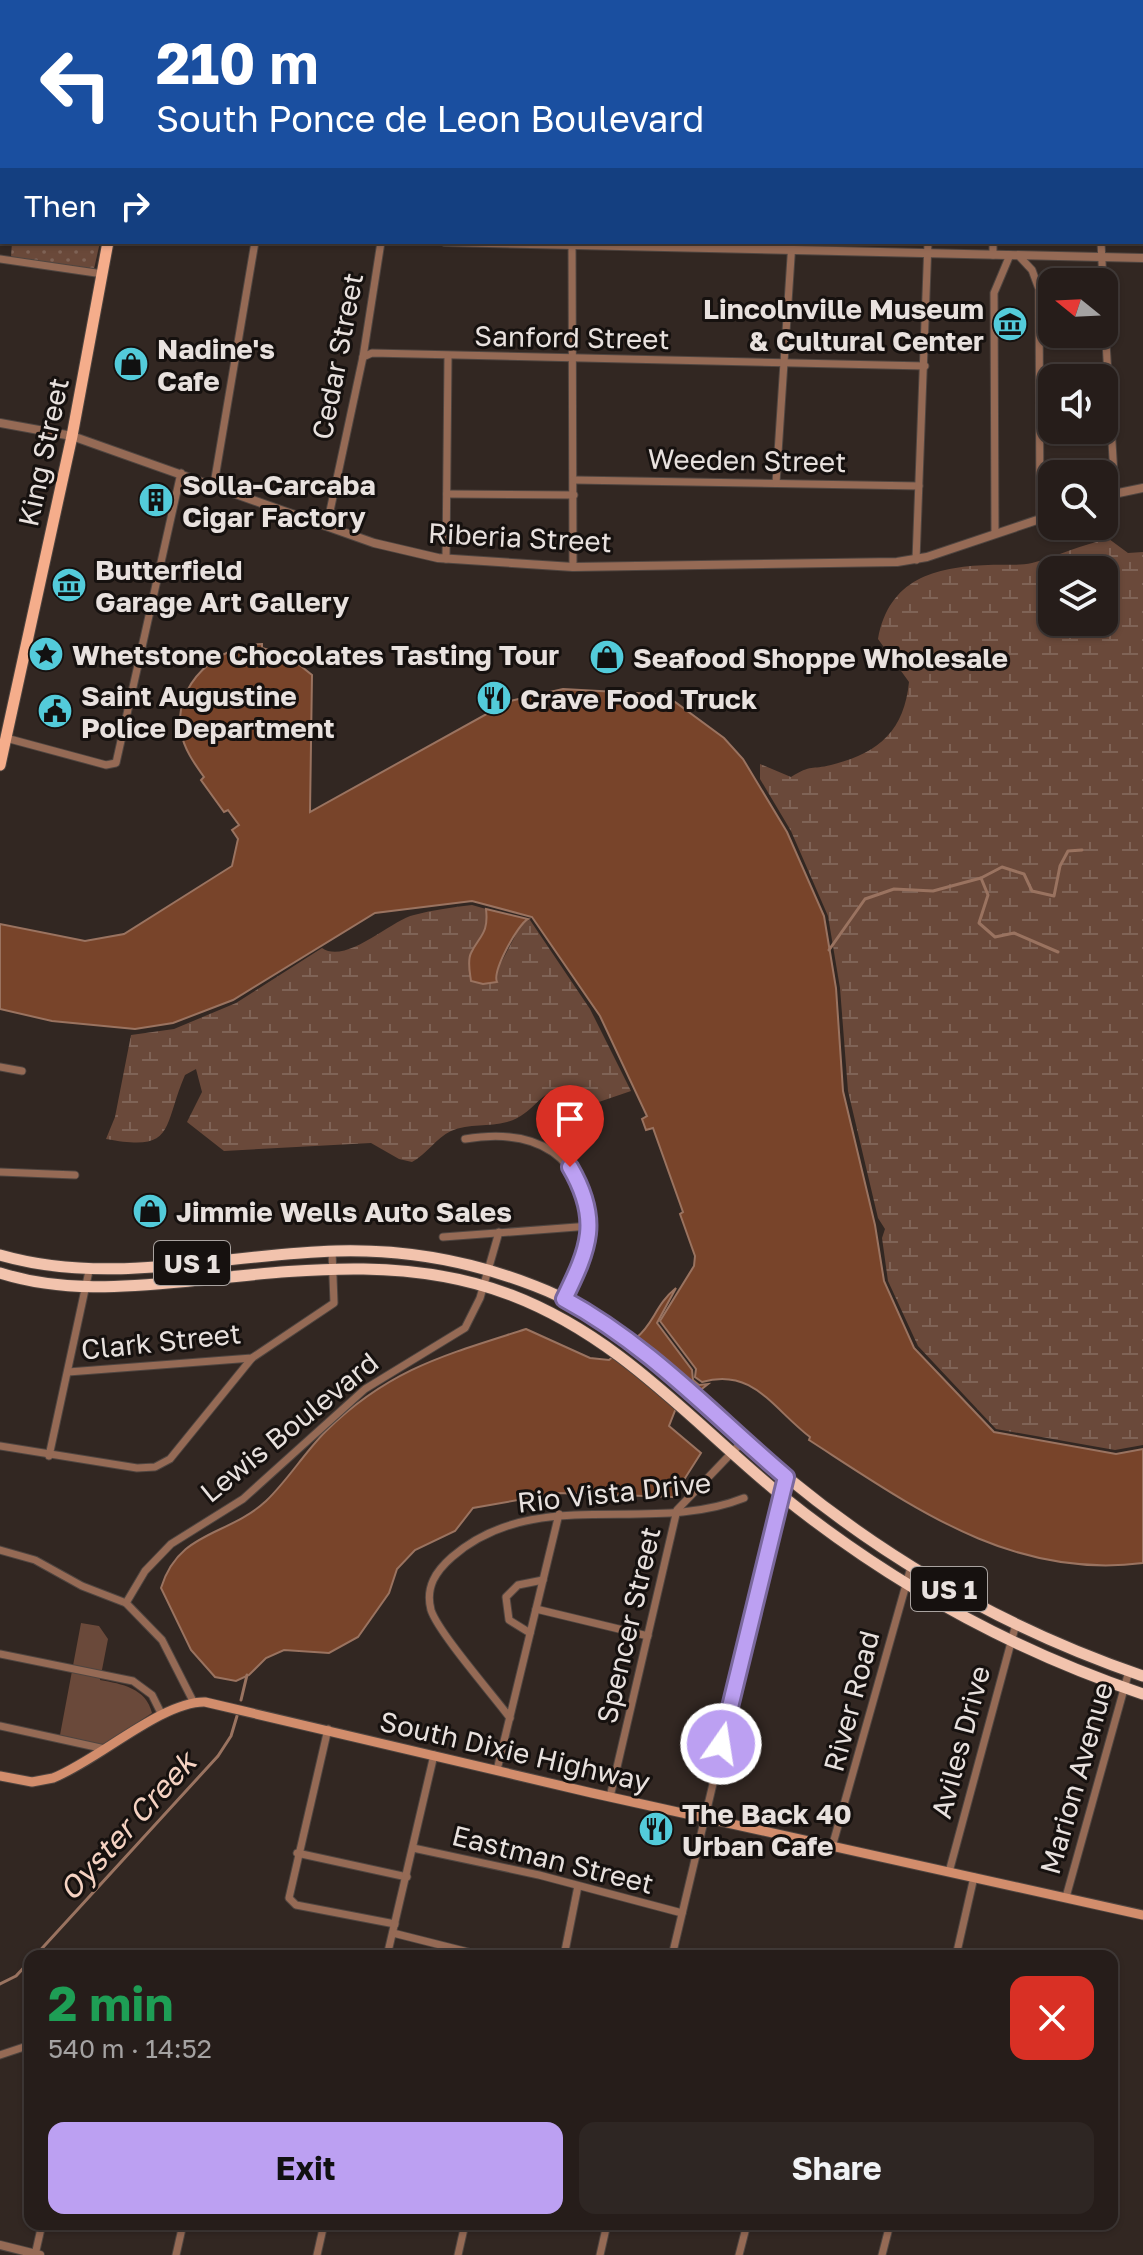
<!DOCTYPE html>
<meta charset="utf-8">
<style>
:root{--surface:#261d1a;--page:#2e2623;--text:#f1f3f6;--muted:#a4a2a2;--line:#423b39;--accent:#bca0f2}
body{margin:0;font-family:"Golos Text",sans-serif;background:var(--page);color:var(--text);height:100vh;display:flex;flex-direction:column;font-size:30px;white-space:nowrap}
*{box-sizing:border-box;margin:0}
p{font-size:26px;color:var(--muted)}
.icon{flex:none;width:44px;height:44px;fill:none;stroke:currentColor;stroke-width:2;stroke-linecap:round;stroke-linejoin:round}
.map{position:relative;flex:1;overflow:hidden}
.side{position:absolute;left:24px;top:1950px;width:1094px;height:280px;display:flex;flex-direction:column;background:var(--surface);border-radius:16px;box-shadow:0 2px 6px #0004,0 0 0 2px var(--line)}
.side>*{flex:none}
.top-card{position:absolute;left:0px;top:0px;width:1144px;height:244px;box-shadow:0 2px 6px #0004,0 0 0 2px var(--line);background:#1a4fa0;color:#fff;overflow:hidden}
.needle{width:52px;rotate:288deg}
.fabs{position:absolute;left:1038px;top:268px;display:grid;gap:16px}
.fabs a{display:grid;place-items:center;width:80px;height:80px;border-radius:16px;background:var(--surface);box-shadow:0 2px 6px #0004,0 0 0 2px var(--line);font-size:40px}
.pin{position:absolute;display:grid;place-items:center;width:68px;height:68px;color:#fff;margin:-82px -34px;border-radius:50% 50% 50% 0;rotate:-45deg;box-shadow:0 0 8px #0007}
.pin .icon{rotate:45deg}
.me{position:absolute;width:88px;margin:-44px;rotate:13deg;stroke-linejoin:round;filter:drop-shadow(0 0 6px #0008)}
.turn{display:flex;align-items:center;gap:28px;height:168px;padding:0 24px;font-size:36px}
.turn .icon{width:104px;height:104px;stroke-width:2.5}
.turn b{display:block;font-size:56px;line-height:68px}
.then{display:flex;align-items:center;height:76px;padding:0 24px;background:#0003;gap:16px;font-size:30px}
.round{display:grid;place-items:center;flex:none;width:84px;height:84px;border-radius:16px;background:var(--page)}
.headline{display:flex;align-items:center;justify-content:space-between;height:136px;padding:0 24px}
h1{font-size:48px;font-weight:700;line-height:60px;color:#1e9e55}
.action{display:flex;gap:16px;margin-top:auto;padding:16px 24px}
.action a{flex:1;height:92px;border-radius:16px;background:var(--accent);color:#111;font-size:32px;font-weight:700;line-height:92px;text-align:center}
.action a+a{background:var(--page);color:var(--text)}
.map>svg:first-child{display:block}
</style>
<div class="map">
<svg width="1143" height="2255" viewBox="0 0 1143 2255">
<defs>
<pattern id="grass-dots" width="8" height="8" patternUnits="userSpaceOnUse" patternTransform="scale(2)"><rect width="8" height="8" fill="#6a493a"/><path d="M2 2h.1M6 6h.1" fill="none" stroke="#7f6356" stroke-width="1.8" stroke-linecap="round"/></pattern>
<pattern id="wetland-marsh" width="20" height="14" patternUnits="userSpaceOnUse" patternTransform="scale(2)"><rect width="20" height="14" fill="#6a493a"/><path d="M1 5h8M5 5V1M11 12h8M15 12V8" fill="none" stroke="#7f6356"/></pattern>
</defs>
<rect width="100%" height="100%" fill="#322722"/>
<path fill="url(#grass-dots)" d="M12,242H100L94,269L11,257Z"/>
<g fill="url(#wetland-marsh)" fill-rule="evenodd">
<path d="M1109,539L1128,553L1143,552V1445L1115,1450L996,1429L918,1346L888,1281L882,1238L885,1229L878,1218L848,1091L840,988L828,916L791,831L760,779V764L791,777C812,764 811,770 831,765C879,753 904,731 909,682L878,639C889,579 934,567 988,565C1002,564 1019,566 1032,563C1058,556 1082,544 1109,539ZM1052,570H1104V622H1052Z"/>
<path d="M472,905L486,909C488,927 482,941 471,953L494,976L523,921L530,920L590,1009L631,1091L593,1104C544,1066 544,1112 507,1122C489,1127 469,1123 451,1131C436,1138 427,1154 412,1162L399,1159L371,1143L224,1151L187,1122L202,1092L196,1069L185,1075C162,1129 176,1152 106,1139L115,1117L131,1035L174,1029L236,1003L322,948C346,965 391,920 414,915C433,910 453,907 472,905Z"/>
</g>
<path fill="#6a493a" d="M81,1623L99,1626L108,1639L100,1680C122,1684 146,1688 152,1713L104,1745L60,1735Z"/>
<g fill="#78442a" stroke="#9a7360" stroke-width="2">
<path d="M262,644V648L287,655L312,675L310,812L510,701L563,689L654,694L675,702L724,738L743,759L787,832L824,916L836,988L843,1091L875,1225L884,1281L914,1348L994,1432L1116,1454L1143,1449V1563C1012,1580 913,1507 809,1440L810,1437C773,1409 753,1367 702,1382L695,1377L696,1369L660,1321L694,1266L695,1256L680,1214L683,1212L653,1128L646,1130L642,1119L647,1116L600,1016L532,917L472,901L375,913L233,1000L173,1023L135,1029L52,1021L0,1009V924L85,941L124,934L232,866L238,839L232,830L239,825L228,810L224,812L201,780L204,777C194,763 184,749 181,732C173,683 219,645 262,644Z"/>
<path d="M486,909L528,919C518,924 492,971 497,982L483,984L471,981C470,973 467,961 471,953C479,936 489,934 486,909Z"/>
<path d="M676,1288L657,1323L692,1370L693,1380L699,1385L708,1384L698,1392L636,1338C654,1324 655,1305 676,1288Z"/>
<path d="M526,1329L590,1358L609,1360L615,1355L676,1408L669,1426L701,1453L673,1497L557,1493L473,1508L455,1531L415,1550L397,1569L389,1593L358,1637L329,1653L284,1650L266,1658L249,1675L236,1681L215,1677L191,1650L161,1588C179,1530 227,1537 266,1501C288,1480 304,1453 326,1431C389,1369 445,1355 526,1329Z"/>
</g>
<g fill="none" stroke-linecap="round" stroke-linejoin="round">
<g stroke="#9a7360" stroke-width="3">
<path d="M981,878L1002,867L1024,874L1032,891L1054,896L1060,866L1068,851L1082,850"/>
<path d="M829,950L865,899L894,889L933,891L981,878L988,895L979,923L995,937L1014,933L1058,952"/>
<path d="M241,1700L247,1675"/>
<path d="M35,1956L218,1756L231,1736L237,1716"/>
<path d="M0,1984L16,1976L30,1961"/>
</g>
<defs>
<g id="minor">
<path d="M569,0V2"/>
<path d="M856,0L878,2"/>
<path d="M354,2V0"/>
<path d="M468,2L469,0"/>
<path d="M814,2V0"/>
<path d="M992,2V0"/>
<path d="M1089,2L1107,0"/>
<path d="M1142,93H1143"/>
<path d="M0,95H2"/>
<path d="M572,242L573,567"/>
<path d="M993,242V255"/>
<path d="M1101,242L1103,282"/>
<path d="M1018,255L1032,270L1039,289L1040,519"/>
<path d="M0,259L103,274"/>
<path d="M1104,309L1115,492"/>
<path d="M363,357L372,353L925,366"/>
<path d="M574,480L919,486"/>
<path d="M776,483L792,242"/>
<path d="M214,484L255,242"/>
<path d="M447,494L574,495"/>
<path d="M327,525L363,357L381,242"/>
<path d="M995,532L994,293L1010,255"/>
<path d="M446,559L448,357"/>
<path d="M916,560L928,242"/>
<path d="M6,738L106,765L116,763L181,473"/>
<path d="M0,1067L22,1071"/>
<path d="M465,1139C514,1131 559,1139 581,1187C591,1207 593,1232 586,1254C581,1269 571,1285 564,1299"/>
<path d="M0,1172L75,1175"/>
<path d="M443,1237L590,1226"/>
<path d="M68,1372L252,1358L334,1303L332,1251"/>
<path d="M0,1446L137,1468L155,1467L170,1459L252,1358"/>
<path d="M49,1456L89,1271"/>
<path d="M0,1550L35,1560L82,1586L126,1603L162,1640L193,1701"/>
<path d="M126,1603L145,1571L171,1544L243,1499L365,1389L465,1328L480,1298L499,1232"/>
<path d="M536,1609L648,1636"/>
<path d="M530,1633L509,1620L506,1597L518,1585L543,1580"/>
<path d="M0,1654L133,1681L152,1695L162,1715"/>
<path d="M510,1718C493,1695 438,1632 431,1610C425,1587 436,1571 452,1557C536,1484 649,1536 744,1498"/>
<path d="M0,1726L105,1749"/>
<path d="M328,1729L289,1898L296,1905L395,1924"/>
<path d="M497,1770L559,1514"/>
<path d="M610,1797L677,1510L744,1440"/>
<path d="M832,1847L911,1567"/>
<path d="M413,1848L539,1875L682,1913"/>
<path d="M297,1853L407,1877"/>
<path d="M949,1872L1016,1624"/>
<path d="M1066,1897L1129,1671"/>
<path d="M393,1933L484,1956"/>
<path d="M387,1956L434,1755"/>
<path d="M564,1956L578,1886"/>
<path d="M672,1956L786,1477"/>
<path d="M956,1956L974,1877"/>
<path d="M0,2055L30,2045"/>
<path d="M35,2255L42,2224"/>
<path d="M176,2255L183,2224"/>
<path d="M317,2255L324,2224"/>
<path d="M458,2255L465,2224"/>
<path d="M600,2255L607,2224"/>
<path d="M739,2255L747,2224"/>
<path d="M882,2255L890,2224"/>
</g>
<g id="tertiary">
<path d="M445,242L1143,258"/>
<path d="M0,423L72,436L374,543L438,558L573,567L897,562L927,557L1052,515"/>
<path d="M1104,496L1143,488"/>
<path d="M0,2245L40,2255"/>
</g>
<path id="secondary" d="M0,1776L32,1782L53,1778C97,1761 162,1701 205,1702L592,1793L1143,1915"/>
<g id="primary">
<path d="M148,2L149,0"/>
<path d="M0,765L72,436L108,242"/>
</g>
<g id="trunk">
<path d="M0,1255C111,1287 223,1254 336,1251C406,1249 471,1261 535,1286C637,1325 706,1412 788,1478C894,1565 1014,1632 1143,1676"/>
<path d="M0,1273C63,1293 125,1287 190,1281C299,1270 406,1255 511,1295C621,1337 693,1423 781,1495C889,1582 1012,1650 1143,1694"/>
</g>
</defs>
<use href="#minor" stroke="#4f4540" stroke-width="9"/>
<use href="#tertiary" stroke="#4f4540" stroke-width="10"/>
<use href="#secondary" stroke="#4f4540" stroke-width="11"/>
<use href="#primary" stroke="#4f4540" stroke-width="13"/>
<use href="#trunk" stroke="#4f4540" stroke-width="13"/>
<use href="#minor" stroke="#956a55" stroke-width="7"/>
<use href="#tertiary" stroke="#956a55" stroke-width="8"/>
<use href="#secondary" stroke="#d28d6c" stroke-width="9"/>
<use href="#primary" stroke="#f5ad8b" stroke-width="11"/>
<use href="#trunk" stroke="#f2c3ad" stroke-width="11"/>
</g>
<g fill="none" stroke-linecap="round" stroke-linejoin="round">
<defs>
<path id="route" d="M570,1167C601,1220 589,1248 564,1299C649,1345 713,1415 786,1477L721,1744"/>
</defs>
<use href="#route" stroke="#7a689d" stroke-width="20"/>
<use href="#route" stroke="#bca0f2" stroke-width="14"/>
</g>
<defs>
<symbol id="museum-disc" viewBox="-11 -11 22 22"><circle r="9.5" fill="#53cbda" stroke="#16110f"/><path d="M0-6L6-3V-2H-6V-3ZM-5-1h2V3h-2ZM-1-1h2V3h-2ZM3-1h2V3H3ZM-6 4H6V6H-6Z" fill="#111"/></symbol>
<symbol id="shop-disc" viewBox="-11 -11 22 22"><circle r="9.5" fill="#53cbda" stroke="#16110f"/><path d="M-5-2.5h2.3a2.7 3.5 0 0 1 5.4 0H5L5.5 6h-11ZM-1.5-2.5h3a1.5 2.3 0 0 0-3 0Z" fill="#111"/></symbol>
<symbol id="building-disc" viewBox="-11 -11 22 22"><circle r="9.5" fill="#53cbda" stroke="#16110f"/><path d="M-4-6H4V6H1V3H-1V6H-4ZM-2.5-4.3h1.7v1.8h-1.7ZM.8-4.3h1.7v1.8H.8ZM-2.5-1h1.7V.8h-1.7ZM.8-1h1.7V.8H.8Z" fill="#111"/></symbol>
<symbol id="sight-disc" viewBox="-11 -11 22 22"><circle r="9.5" fill="#53cbda" stroke="#16110f"/><path d="M0-6L1.8-2.2L6-1.7L2.9 1.2L3.7 5.4L0 3.3L-3.7 5.4L-2.9 1.2L-6-1.7L-1.8-2.2Z" fill="#111"/></symbol>
<symbol id="restaurant-disc" viewBox="-11 -11 22 22"><circle r="9.5" fill="#53cbda" stroke="#16110f"/><path d="M-5-6h1v4h1v-4h1v4h1v-4h1v5L-1.5 .5V6h-2V.5L-5-1ZM5-6V6H3V1.5H1.5Q1.5-4 5-6Z" fill="#111"/></symbol>
<symbol id="civic-disc" viewBox="-11 -11 22 22"><circle r="9.5" fill="#53cbda" stroke="#16110f"/><path d="M-.6-6.5H3V-4.5H.6V-3L4-1V1h2V6H-6V1h2V-1L-.6-3ZM-1.2 2.5V6h2.4V2.5Z" fill="#111"/></symbol>
</defs>
<g fill-rule="evenodd">
<use href="#museum-disc" x="990" y="304" width="40" height="40"/>
<use href="#shop-disc" x="111" y="344" width="40" height="40"/>
<use href="#building-disc" x="136" y="480" width="40" height="40"/>
<use href="#museum-disc" x="49" y="565" width="40" height="40"/>
<use href="#sight-disc" x="26" y="634" width="40" height="40"/>
<use href="#shop-disc" x="587" y="637" width="40" height="40"/>
<use href="#restaurant-disc" x="474" y="678" width="40" height="40"/>
<use href="#civic-disc" x="35" y="691" width="40" height="40"/>
<use href="#shop-disc" x="130" y="1191" width="40" height="40"/>
<use href="#restaurant-disc" x="636" y="1809" width="40" height="40"/>
</g>
<g text-anchor="middle" dominant-baseline="central" stroke-width="6" stroke-linejoin="round" paint-order="stroke">
<g fill="#16110f" stroke="#a9a3a0" stroke-width="2">
<rect x="154" y="1241" width="76" height="44" rx="6"/>
<rect x="911" y="1567" width="76" height="44" rx="6"/>
</g>
<g font-size="26" font-weight="bold" fill="#e8e1de">
<text x="192" y="1263">US 1</text>
<text x="949" y="1589">US 1</text>
</g>
<g font-size="28" font-weight="bold" fill="#e8e1de" stroke="#16110f" text-anchor="start">
<text x="984" y="308" text-anchor="end">Lincolnville Museum<tspan x="984" dy="32">&amp; Cultural Center</tspan></text>
<text x="157" y="348">Nadine's<tspan x="157" dy="32">Cafe</tspan></text>
<text x="182" y="484">Solla-Carcaba<tspan x="182" dy="32">Cigar Factory</tspan></text>
<text x="95" y="569">Butterfield<tspan x="95" dy="32">Garage Art Gallery</tspan></text>
<text x="72" y="654">Whetstone Chocolates Tasting Tour</text>
<text x="633" y="657">Seafood Shoppe Wholesale</text>
<text x="81" y="695">Saint Augustine<tspan x="81" dy="32">Police Department</tspan></text>
<text x="520" y="698">Crave Food Truck</text>
<text x="176" y="1211">Jimmie Wells Auto Sales</text>
<text x="682" y="1813">The Back 40<tspan x="682" dy="32">Urban Cafe</tspan></text>
</g>
<g font-size="28" fill="#e8e1de" stroke="#16110f">
<text transform="translate(572 337) rotate(1)">Sanford Street</text>
<text transform="translate(337 356) rotate(-79)">Cedar Street</text>
<text transform="translate(43 452) rotate(-78)">King Street</text>
<text transform="translate(747 460) rotate(1)">Weeden Street</text>
<text transform="translate(520 537) rotate(3)">Riberia Street</text>
<text transform="translate(161 1341) rotate(-6)">Clark Street</text>
<text transform="translate(289 1427) rotate(-39)">Lewis Boulevard</text>
<text transform="translate(614 1492) rotate(-6)">Rio Vista Drive</text>
<text transform="translate(628 1625) rotate(-77)">Spencer Street</text>
<text transform="translate(851 1701) rotate(-75)">River Road</text>
<text transform="translate(960 1742) rotate(-75)">Aviles Drive</text>
<text transform="translate(515 1751) rotate(13)">South Dixie Highway</text>
<text transform="translate(1076 1778) rotate(-74)">Marion Avenue</text>
<text transform="translate(553 1859) rotate(14)">Eastman Street</text>
</g>
<g font-size="30" font-style="italic" fill="#f5d2c2" stroke="#16110f">
<text transform="translate(127 1826) rotate(-48)">Oyster Creek</text>
</g>
</g>
</svg>
<div class="fabs">
<a><svg class="needle" viewBox="-14 -14 28 28"><path d="M0-13l5 13h-10z" fill="#e53935"/><path d="M0 13l5-13h-10z" fill="#a4a2a2"/></svg></a>
<a><svg class="icon" aria-label="sound" viewBox="0 0 24 24"><path d="M4 9h4l5-4v14l-5-4H4zM17 9q2 3 0 6"/></svg></a>
<a><svg class="icon" aria-label="search" viewBox="0 0 24 24"><circle cx="10" cy="10" r="6"/><path d="M15 15l6 6"/></svg></a>
<a><svg class="icon" aria-label="layers" viewBox="0 0 24 24"><path d="M12 4l9 5-9 5-9-5zM3 14l9 5 9-5"/></svg></a>
</div>
<div class="pin" style="left:570px;top:1167px;background:#d93025"><svg class="icon" aria-label="arrive" viewBox="0 0 24 24"><path d="M6 21V4h12l-3 4 3 4H6"/></svg></div>
<svg class="me" style="left:721px;top:1744px" viewBox="-20 -20 40 40"><circle r="17" fill="#bca0f2" stroke="#fff" stroke-width="3"/><path d="M0-11L8 9 0 5-8 9z" fill="#fff"/></svg>
<div class="top-card">
<div class="turn"><svg class="icon" aria-label="left" viewBox="0 0 24 24"><path d="M17 20v-9H6M10 6l-5 5 5 5"/></svg><div><b>210 m</b>South Ponce de Leon Boulevard</div></div>
<div class="then">Then<svg class="icon" aria-label="right" viewBox="0 0 24 24"><path d="M7 20v-9h11M14 6l5 5-5 5"/></svg></div>
</div>
<section class="side">
<div class="headline"><div><h1>2 min</h1><p>540 m · 14:52</p></div><a class="round" style="background:#d93025;color:#fff"><svg class="icon" aria-label="close" viewBox="0 0 24 24"><path d="M6 6l12 12M18 6L6 18"/></svg></a></div>
<div class="action"><a>Exit</a><a>Share</a></div>
</section>
</div>
